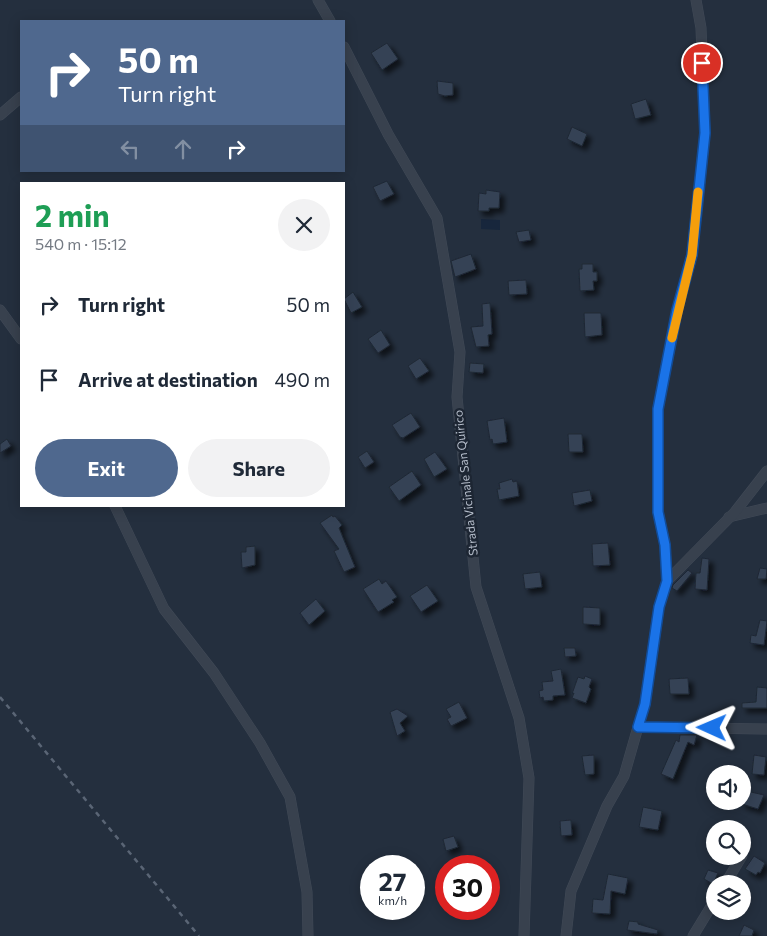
<!DOCTYPE html>
<meta charset="utf-8">
<style>
:root{--surface:#fff;--page:#f2f2f3;--text:#1f2937;--muted:#747a83;--accent:#4f688e}
body{margin:0;font-family:Commissioner,sans-serif;background:var(--page);color:var(--text);height:100vh;display:flex;flex-direction:column;font-size:19px;white-space:nowrap}
*{box-sizing:border-box;margin:0}
p{font-size:16px;color:var(--muted)}
.icon{flex:none;width:28px;height:28px;fill:none;stroke:currentColor;stroke-width:2;stroke-linecap:round;stroke-linejoin:round}
.map{position:relative;flex:1;overflow:hidden}
.drawer{position:absolute;left:20px;top:182px;width:325px;height:325px;display:flex;flex-direction:column;background:var(--surface);border-radius:0px;box-shadow:0 2px 12px #0003}
.drawer>*{flex:none}
.guide{position:absolute;left:20px;top:20px;width:325px;height:152px;border-radius:0px;box-shadow:0 2px 12px #0003;background:#4f688e;color:#fff;overflow:hidden}
.tools{position:absolute;left:706px;top:765px;display:grid;gap:10px}
.tools a{display:grid;place-items:center;width:45px;height:45px;border-radius:50%;background:var(--surface);box-shadow:0 2px 12px #0003;font-size:25px}
.speed{position:absolute;left:360px;top:855px;display:flex;gap:10px;font-size:25px;font-weight:700;text-align:center}
.speed>*{display:grid;place-content:center;width:65px;height:65px;border-radius:50%;background:var(--surface);box-shadow:0 2px 12px #0003;line-height:1}
.speed small{font-size:12px;font-weight:400}
.speed .limit{border:8px solid #d22;background:#fff;color:#111}
.pin{position:absolute;display:grid;place-items:center;width:42px;height:42px;color:#fff;margin:-21px;border:2px solid #fff;border-radius:50%;box-shadow:0 1px 5px #0007}
.me{position:absolute;width:55px;margin:-28px;rotate:271deg;stroke-linejoin:round;filter:drop-shadow(0 0 4px #0008)}
.turn{display:flex;align-items:center;gap:18px;height:105px;padding:0 15px;font-size:22px}
.turn .icon{width:65px;height:65px;stroke-width:2.5}
.turn b{display:block;font-size:35px;line-height:42px}
.lanes{display:flex;align-items:center;height:48px;padding:0 15px;background:#0003;justify-content:center;gap:25px;direction:ltr}
.lanes .off{opacity:.35}
.round{display:grid;place-items:center;flex:none;width:52px;height:52px;border-radius:26px;background:var(--page)}
.headline{display:flex;align-items:center;justify-content:space-between;height:85px;padding:0 15px}
h1{font-size:30px;font-weight:700;line-height:38px;color:#1e9e55}
.button{display:flex;gap:10px;margin-top:auto;padding:10px 15px}
.button a{flex:1;height:58px;border-radius:30px;background:var(--accent);color:#fff;font-size:20px;font-weight:700;line-height:58px;text-align:center}
.button a+a{background:var(--page);color:var(--text)}
ul{padding:0;list-style:none}
li{display:flex;align-items:center;gap:15px;height:75px;padding:0 15px}
li div{flex:1}
li b{display:block;font-size:19px}
li em{font-style:normal}
.map>svg:first-child{display:block}
</style>
<div class="map">
<svg width="767" height="936" viewBox="0 0 767 936">
<defs>
<filter id="shadow"><feDropShadow dx="4.5" dy="4.5" stdDeviation="2.5" flood-color="#0009"/></filter>
</defs>
<rect width="100%" height="100%" fill="#242f3e"/>
<path fill="#17263c" d="M481,219L500,220V230L481,229Z"/>
<g fill="#364354" stroke="#1f2835" filter="url(#shadow)">
<path d="M387,43L398,59L382,70L371,53Z"/>
<path d="M437,81L453,83V95L445,96L438,94Z"/>
<path d="M646,99L651,115L635,119L631,104Z"/>
<path d="M572,127L587,134L582,146L567,139Z"/>
<path d="M387,181L394,194L380,201L373,187Z"/>
<path d="M486,190L500,192L499,208H489V211H478L479,193L486,194Z"/>
<path d="M529,230L531,240L519,242L516,232Z"/>
<path d="M471,254L476,269L455,277L451,261Z"/>
<path d="M582,264H593V272H597V281H593L594,290L580,291L579,269H582Z"/>
<path d="M526,280L527,294L509,295L508,281Z"/>
<path d="M353,292L362,307L351,313L344,299Z"/>
<path d="M490,303L492,334L488,335L489,346L476,347L471,327L483,326L482,304Z"/>
<path d="M584,313H601L602,335L585,337Z"/>
<path d="M381,330L390,345L378,353L368,339Z"/>
<path d="M420,358L429,371L416,379L408,366Z"/>
<path d="M470,363L484,364L483,373L469,372Z"/>
<path d="M411,413L420,427L403,438L400,437L392,425Z"/>
<path d="M504,418L507,442L493,444L492,439L490,440L487,421Z"/>
<path d="M568,434H582L583,452H569Z"/>
<path d="M7,439L11,446L0,453V444Z"/>
<path d="M367,451L374,462L365,468L358,457Z"/>
<path d="M435,452L447,469L434,477L424,459Z"/>
<path d="M412,471L421,485L399,501L389,487Z"/>
<path d="M512,479L513,482L517,481L519,496L499,500L497,489H500L499,483Z"/>
<path d="M590,490L592,501L574,506L572,493Z"/>
<path d="M332,515L333,517L335,516L342,525L339,528L355,567L344,572L334,551L339,549L320,523Z"/>
<path d="M608,543L610,565L593,566L592,544Z"/>
<path d="M255,546V565L242,568L241,552H246V547Z"/>
<path d="M702,558L709,559L707,590L695,589L696,573H700Z"/>
<path d="M760,568L767,569L766,579H757Z"/>
<path d="M688,570L692,573L677,591L672,588L673,585Z"/>
<path d="M540,572L542,587L525,589L523,574Z"/>
<path d="M379,579L382,584L386,581L397,597L392,600L394,602L378,612L363,589Z"/>
<path d="M427,585L438,601L421,612L410,596Z"/>
<path d="M316,599L325,611L309,625L300,613Z"/>
<path d="M583,607L600,608V625L583,624Z"/>
<path d="M760,620L767,621L764,645L750,643L751,635L756,636Z"/>
<path d="M564,648H575L576,656L565,657Z"/>
<path d="M561,669L565,695L553,696V700L544,701L543,697L540,698L539,691L543,690L542,682L553,681L551,671Z"/>
<path d="M585,676L592,679L589,687L591,689L586,703L572,698L574,693L572,694L578,677L584,679Z"/>
<path d="M688,678L689,694H670L669,679Z"/>
<path d="M757,687L767,688V708H742V703L756,702Z"/>
<path d="M459,702L467,718L451,726L447,719L451,717L446,709Z"/>
<path d="M397,709L408,716L400,723L405,731L397,736L390,712Z"/>
<path d="M680,735H697L694,745L688,742L673,779L661,774L676,740L679,742Z"/>
<path d="M594,755V774L585,775L582,756Z"/>
<path d="M754,755L766,757L764,775L752,774Z"/>
<path d="M742,790L764,795L758,809L742,804Z"/>
<path d="M643,807L662,811L658,830L639,827Z"/>
<path d="M571,820L572,835L561,836L560,821Z"/>
<path d="M454,836L458,847L446,851L443,839Z"/>
<path d="M754,856L765,863L760,873L758,872L756,875L745,869Z"/>
<path d="M708,870L718,873L713,884L704,879Z"/>
<path d="M608,874L628,878L625,894L611,891L610,914L592,913L593,899L603,900Z"/>
<path d="M629,921L638,922V924L658,930L657,934L627,930Z"/>
<path d="M744,925L754,930L752,936H739Z"/>
</g>
<g fill="none" stroke-linecap="round" stroke-linejoin="round">
<defs>
<g id="minor">
<path d="M318,0L330,21"/>
<path d="M344,47L388,134L437,218L460,352L457,397L476,587L519,718L529,778L524,936"/>
<path d="M0,115L21,97"/>
<path d="M0,310L21,339"/>
<path d="M115,506L164,609L214,673L260,743L290,797L307,892L308,936"/>
<path d="M729,517L767,508"/>
<path d="M667,581L735,512L767,471"/>
<path d="M638,727L767,729"/>
<path d="M725,884L742,856"/>
<path d="M566,936L571,891L607,806L624,776L638,727L645,704L659,607L667,581L665,545L658,512V409L677,311L692,255L705,133L701,28L696,0"/>
<path d="M693,936L715,900"/>
</g>
</defs>
<use href="#minor" stroke="#414a57" stroke-width="11"/>
<use href="#minor" stroke="#38414e" stroke-width="10"/>
<path stroke="#5a6575" stroke-width="2.5" stroke-dasharray="5 5" stroke-linecap="butt" d="M0,697L199,936"/>
</g>
<g fill="none" stroke-linecap="round" stroke-linejoin="round">
<defs>
<path id="route" d="M702,63L705,133L692,255L677,310L658,409V512L665,545L667,581L659,607L645,704L638,727L712,728"/>
</defs>
<use href="#route" stroke="#114b97" stroke-width="12"/>
<use href="#route" stroke="#1a73e8" stroke-width="9"/>
<path stroke="#f59e0b" stroke-width="9" d="M672,338L692,255L698,192"/>
</g>
<g text-anchor="middle" dominant-baseline="central" stroke-width="5" stroke-linejoin="round" paint-order="stroke">
<g font-size="12" fill="#b4bcc9" stroke="#1d2633">
<text transform="translate(465 483) rotate(-96)">Strada Vicinale San Quirico</text>
</g>
</g>
</svg>
<div class="tools">
<a><svg class="icon" aria-label="sound" viewBox="0 0 24 24"><path d="M4 9h4l5-4v14l-5-4H4zM17 9q2 3 0 6"/></svg></a>
<a><svg class="icon" aria-label="search" viewBox="0 0 24 24"><circle cx="10" cy="10" r="6"/><path d="M15 15l6 6"/></svg></a>
<a><svg class="icon" aria-label="layers" viewBox="0 0 24 24"><path d="M12 4l9 5-9 5-9-5zM3 14l9 5 9-5"/></svg></a>
</div>
<div class="speed"><div>27<small>km/h</small></div><div class="limit">30</div></div>
<div class="pin" style="left:702px;top:63px;background:#d93025"><svg class="icon" aria-label="arrive" viewBox="0 0 24 24"><path d="M6 21V4h12l-3 4 3 4H6"/></svg></div>
<svg class="me" style="left:712px;top:728px" viewBox="-20 -20 40 40"><path d="M0-17L14 15 0 8-14 15z" fill="#1a73e8" stroke="#fff" stroke-width="4"/></svg>
<div class="guide">
<div class="turn"><svg class="icon" aria-label="right" viewBox="0 0 24 24"><path d="M7 20v-9h11M14 6l5 5-5 5"/></svg><div><b>50 m</b>Turn right</div></div>
<div class="lanes"><svg class="icon off" aria-label="left" viewBox="0 0 24 24"><path d="M17 20v-9H6M10 6l-5 5 5 5"/></svg><svg class="icon off" aria-label="ahead" viewBox="0 0 24 24"><path d="M12 20V5M6 11l6-6 6 6"/></svg><svg class="icon" aria-label="right" viewBox="0 0 24 24"><path d="M7 20v-9h11M14 6l5 5-5 5"/></svg></div>
</div>
<section class="drawer">
<div class="headline"><div><h1>2 min</h1><p>540 m · 15:12</p></div><a class="round"><svg class="icon" aria-label="close" viewBox="0 0 24 24"><path d="M6 6l12 12M18 6L6 18"/></svg></a></div>
<ul>
<li><svg class="icon" aria-label="right" viewBox="0 0 24 24"><path d="M7 20v-9h11M14 6l5 5-5 5"/></svg><div><b>Turn right</b></div><em>50 m</em></li>
<li><svg class="icon" aria-label="arrive" viewBox="0 0 24 24"><path d="M6 21V4h12l-3 4 3 4H6"/></svg><div><b>Arrive at destination</b></div><em>490 m</em></li>
</ul>
<div class="button"><a>Exit</a><a>Share</a></div>
</section>
</div>
